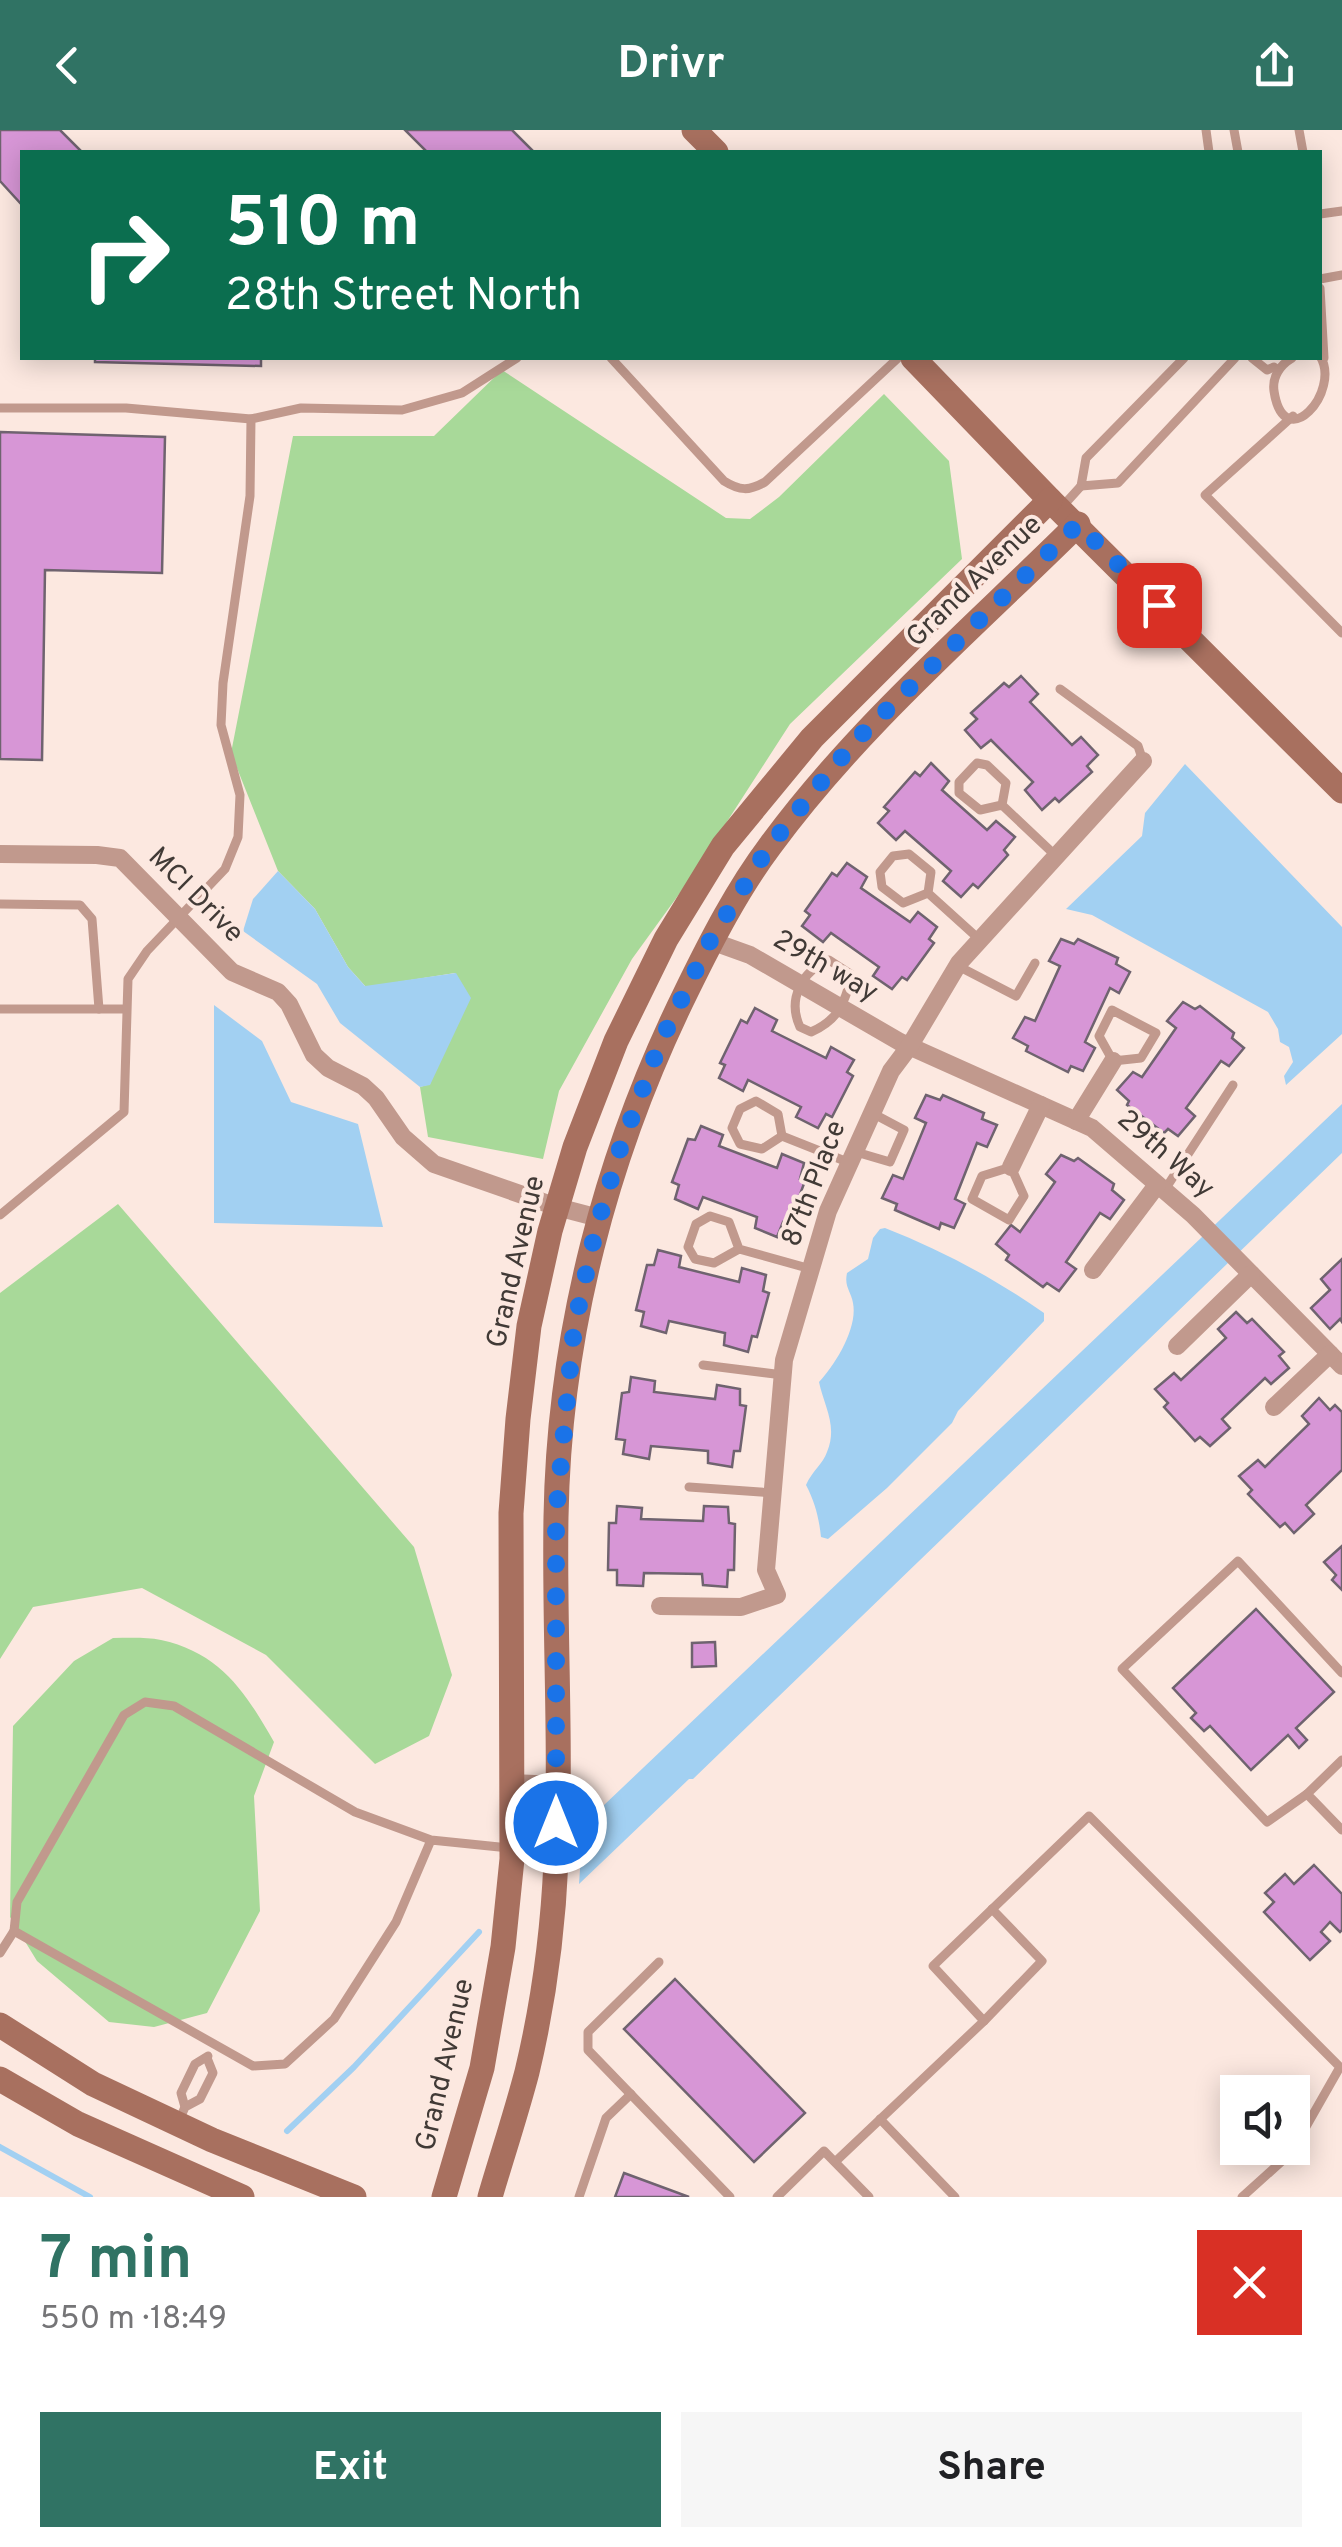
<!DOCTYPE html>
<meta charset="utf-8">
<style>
:root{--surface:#fff;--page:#f6f6f6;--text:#202124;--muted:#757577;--accent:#307364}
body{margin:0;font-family:Overpass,sans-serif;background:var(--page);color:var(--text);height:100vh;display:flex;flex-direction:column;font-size:38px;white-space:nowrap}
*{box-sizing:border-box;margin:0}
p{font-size:32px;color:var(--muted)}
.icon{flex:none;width:55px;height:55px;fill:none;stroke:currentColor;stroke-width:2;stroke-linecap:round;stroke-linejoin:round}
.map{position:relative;height:2067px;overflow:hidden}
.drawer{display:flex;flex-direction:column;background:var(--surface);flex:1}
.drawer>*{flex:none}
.hud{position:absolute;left:20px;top:20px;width:1302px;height:210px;border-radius:0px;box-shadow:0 5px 25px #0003;background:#0b6e4f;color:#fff;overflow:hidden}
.tools{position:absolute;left:1220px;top:1945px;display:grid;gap:20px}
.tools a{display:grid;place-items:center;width:90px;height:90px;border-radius:0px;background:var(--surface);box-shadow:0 5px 25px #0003;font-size:50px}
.pin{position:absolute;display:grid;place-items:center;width:85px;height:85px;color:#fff;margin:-42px;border-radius:20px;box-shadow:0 5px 15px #0006}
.me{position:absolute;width:110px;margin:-55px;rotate:0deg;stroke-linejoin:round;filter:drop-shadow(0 0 8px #0008)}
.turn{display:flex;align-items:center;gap:35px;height:210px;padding:0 40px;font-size:45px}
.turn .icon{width:130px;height:130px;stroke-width:2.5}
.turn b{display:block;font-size:70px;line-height:85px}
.round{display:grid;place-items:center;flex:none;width:105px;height:105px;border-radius:0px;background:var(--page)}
.head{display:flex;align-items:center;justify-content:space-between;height:170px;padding:0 40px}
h1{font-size:60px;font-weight:700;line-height:75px;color:var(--accent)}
.cta{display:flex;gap:20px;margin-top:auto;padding:20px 40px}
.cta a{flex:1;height:115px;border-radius:0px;background:var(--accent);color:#fff;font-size:40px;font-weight:700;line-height:115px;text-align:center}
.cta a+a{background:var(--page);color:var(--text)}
header{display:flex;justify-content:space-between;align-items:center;height:130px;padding:0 40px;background:var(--accent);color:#fff;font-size:45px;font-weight:700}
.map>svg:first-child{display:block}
</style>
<header><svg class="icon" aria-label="back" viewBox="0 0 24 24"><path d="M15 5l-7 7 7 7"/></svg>Drivr<svg class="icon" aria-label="share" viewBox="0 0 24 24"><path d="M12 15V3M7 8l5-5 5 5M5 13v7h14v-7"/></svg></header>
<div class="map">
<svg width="1342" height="2067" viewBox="0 0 1342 2067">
<rect width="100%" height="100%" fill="#fce8e0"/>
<g fill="#a8d999">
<path d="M502,240L726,388L750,389L779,367L884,264L949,331L962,429L790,594L690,749L632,829L559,961L543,1029L428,1007L420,957L430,954L455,843L366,857L348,837L315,779L278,741L231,623L293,306H434Z"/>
<path d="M118,1074L414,1417L452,1545L429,1606L375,1634L266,1525L142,1458L33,1477L0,1529V1163Z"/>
<path d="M113,1508C129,1508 146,1507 161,1510C221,1523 246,1563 274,1612L254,1666L260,1781L207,1883L154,1897L109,1892L37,1831L10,1787L13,1596L74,1531Z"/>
</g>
<g fill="#a2d0f2">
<path d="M1185,634L1342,797V904L1286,955L1284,946L1293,932L1289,917L1280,912L1278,899L1268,882L1092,785L1066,779L1142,706L1145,683Z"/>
<path d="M278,741L315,779L348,837L365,856L456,843L471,868L430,955L420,957L340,893L317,854L243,801L253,769Z"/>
<path d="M214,875L262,911L291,972L358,994L383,1097L214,1093Z"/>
<path d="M1342,974V1023L693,1649H689L579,1754L583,1695Z"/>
<path d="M885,1098C941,1120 994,1148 1044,1183V1191L958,1281L952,1293L887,1358L828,1409L821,1407C819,1388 815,1372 806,1355C812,1341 823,1334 827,1322C838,1296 824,1276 819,1252C835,1235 858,1198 853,1173C851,1161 844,1157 847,1143L868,1129L873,1108L880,1099Z"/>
</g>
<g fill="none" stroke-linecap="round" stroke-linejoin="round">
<g stroke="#a2d0f2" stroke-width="6">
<path d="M287,2001L354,1937L479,1802"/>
<path d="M0,2017L90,2067"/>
</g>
</g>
<g fill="#d796d6" stroke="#6f636f" stroke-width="2.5">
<path d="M0,0H60L82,22H22V75L0,51Z"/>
<path d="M405,0H512L534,22H427Z"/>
<path d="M95,228H261V236L95,232Z"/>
<path d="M0,302L165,307L162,443L45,440L42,630L0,629Z"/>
<path d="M1021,546L1038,564L1030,572L1072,615L1081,607L1098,625L1087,636L1092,642L1059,672L1055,668L1042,680L1025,660L1033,652L991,610L981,618L965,600L977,589L971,583L1004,553L1009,557Z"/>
<path d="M931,633L949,651L942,660L987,700L996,691L1015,707L1004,720L1008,725L978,758L973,754L961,767L943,751L951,741L905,701L896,710L878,693L889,681L884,677L915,642L920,646Z"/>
<path d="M847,733L867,747L861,758L910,792L918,782L937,797L929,809L934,813L907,850L902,847L892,859L873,846L879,837L831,803L823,812L802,796L810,785L805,781L832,743L837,746Z"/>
<path d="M1061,809L1074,814L1078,809L1118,828L1116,834L1130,842L1119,863L1110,858L1085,912L1095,918L1083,941L1071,936L1068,942L1026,921L1028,916L1013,908L1025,887L1035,891L1060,836L1049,831Z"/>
<path d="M1183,872L1195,879L1200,876L1234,903L1232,908L1244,918L1229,936L1221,931L1186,978L1195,986L1178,1006L1168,999L1164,1003L1127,975L1129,971L1117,960L1133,942L1142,947L1176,898L1167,891Z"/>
<path d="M755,878L777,890L772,901L826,928L831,917L854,930L847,942L853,946L832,987L826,984L818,998L796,987L801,977L748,950L743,961L719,948L725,935L720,933L741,890L747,893Z"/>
<path d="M926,965L940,970L943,965L984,983L982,989L997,995L987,1017L977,1013L955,1069L965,1074L954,1098L941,1093L939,1099L895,1080L897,1074L882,1068L893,1045L903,1049L926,993L915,988Z"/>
<path d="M701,996L723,1005L719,1016L777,1038L782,1024L804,1033L800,1049L805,1051L789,1094L783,1092L777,1107L755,1098L757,1087L703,1067L698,1079L675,1069L679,1055L672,1052L688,1009L695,1010Z"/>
<path d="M1061,1025L1074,1031L1078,1028L1114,1054L1112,1060L1124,1070L1110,1089L1100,1083L1066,1132L1076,1139L1059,1161L1047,1153L1043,1157L1006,1130L1009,1125L996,1114L1011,1095L1020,1102L1055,1052L1046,1044Z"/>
<path d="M658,1120L681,1126L679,1137L739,1152L742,1138L766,1145L763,1161L769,1163L757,1207L752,1206L748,1222L724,1215L725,1203L669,1191L666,1203L641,1196L644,1182L636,1180L647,1135H654Z"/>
<path d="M1342,1129V1192L1340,1189L1330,1199L1311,1178L1330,1160L1321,1149Z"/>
<path d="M1236,1182L1247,1193L1252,1189L1284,1222L1279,1226L1289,1238L1271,1254L1265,1248L1222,1289L1230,1298L1210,1316L1200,1307L1195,1311L1164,1277L1168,1273L1155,1259L1174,1243L1181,1250L1226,1208L1218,1199Z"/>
<path d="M631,1247L655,1251L654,1262L715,1269L717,1255L740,1259V1275L746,1276L740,1321H734L732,1337L708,1333V1321L651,1316L649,1329L623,1324L625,1310L616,1309L622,1263L629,1262Z"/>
<path d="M1319,1268L1330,1280L1335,1275L1342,1282V1340L1306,1375L1314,1384L1294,1403L1285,1393L1280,1397L1248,1364L1252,1360L1239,1346L1258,1330L1265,1337L1309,1294L1302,1286Z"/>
<path d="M617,1376L642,1378L641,1389L703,1391L704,1376L728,1377L729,1393L735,1394L734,1440H728L727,1457L703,1455L702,1444L644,1443L643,1456L617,1455V1440H608L609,1393H616Z"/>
<path d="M1342,1416V1460L1332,1450L1336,1445L1324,1432Z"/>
<path d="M1256,1479L1334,1562L1296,1598L1307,1610L1299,1618L1288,1605L1251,1640L1210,1596L1204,1601L1191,1588L1196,1583L1173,1558Z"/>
<path d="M715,1512L716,1536L692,1537V1513Z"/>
<path d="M1314,1735L1342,1764V1800L1340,1802L1330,1792L1321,1802L1330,1811L1310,1830L1264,1782L1274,1772L1265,1763L1285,1744L1294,1754Z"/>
<path d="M675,1849L805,1983L754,2032L624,1899Z"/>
<path d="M624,2043L689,2067H615Z"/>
</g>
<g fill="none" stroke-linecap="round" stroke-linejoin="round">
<g stroke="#c1998d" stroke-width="9">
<path d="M1206,0L1209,22"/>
<path d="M1234,0L1238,22"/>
<path d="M1299,0L1303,22"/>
<path d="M1320,84L1342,81"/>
<path d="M1320,149L1342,145"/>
<path d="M1320,158L1324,228"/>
<path d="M611,228L724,351C740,361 749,361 765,352L898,228"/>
<path d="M1252,228L1267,240L1274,237L1278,240"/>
<path d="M1292,228C1280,235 1272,247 1274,261C1284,327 1342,261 1320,226"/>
<path d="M0,278H126L251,289"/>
<path d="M1293,286L1205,365L1342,503"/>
<path d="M1081,356L1118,353L1235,228"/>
<path d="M1062,377L1081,356L1086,328L1184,228"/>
<path d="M1060,559L1138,616L1143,631"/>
<path d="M1002,675L1006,653L987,635L977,633L959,652V663L980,680L1002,675L1056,726"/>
<path d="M928,763L931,742L909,724L893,726L880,742L882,757L903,773L928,763L980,810"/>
<path d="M0,774L80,775L92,789L99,879"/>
<path d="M829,830L852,845C845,872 839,890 811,902L800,897C787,869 802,841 829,830Z"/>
<path d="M958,836L1016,866L1035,833"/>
<path d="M0,879H126"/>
<path d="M1112,880L1156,903L1141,928L1113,931L1099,906Z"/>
<path d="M756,971L778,984L782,1006L762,1019L740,1014L732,998L740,979Z"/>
<path d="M782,1006L850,1033"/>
<path d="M856,1022L890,1032L904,1000L872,983"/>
<path d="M1011,1037L1024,1066L1009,1090L972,1069L982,1046Z"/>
<path d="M1164,1061L1233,955"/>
<path d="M0,1085L124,982L128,849L147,821L225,739L238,707L240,665L221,595L223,553L250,366L251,289L301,278L402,280L462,263L517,228"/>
<path d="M739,1119L729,1092L710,1086L696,1094L688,1117L695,1129L714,1133L739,1119L811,1139"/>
<path d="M703,1235L783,1245"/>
<path d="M689,1357L773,1363"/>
<path d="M1342,1630L1307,1664L1342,1700"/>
<path d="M1307,1664L1267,1692L1122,1539L1238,1431L1342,1543"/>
<path d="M431,1710L396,1792L334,1889L285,1934L253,1936L14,1801L17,1772L124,1585L145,1572L174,1576L355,1682L431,1710L509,1718"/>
<path d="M0,1823L14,1801"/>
<path d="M659,1832L588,1902V1920L730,2067"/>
<path d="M984,1891L1042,1831L992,1779"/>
<path d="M185,1977L181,1963L195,1934L208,1926"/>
<path d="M880,1989L955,2067"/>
<path d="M179,1991L185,1977L200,1969L213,1943L207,1928"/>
<path d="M835,2032L984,1891L933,1836L1089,1686L1340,1937L1291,2023L1242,2067"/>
<path d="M579,2067L606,1988L631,1964"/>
<path d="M777,2067L824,2021L869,2067"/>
</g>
<g stroke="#c1998d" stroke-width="18">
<path d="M0,724L97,725L120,728L232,842L278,862L289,874L314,925L328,938L363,956L376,968L403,1007L434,1034L557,1077L599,1088"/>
<path d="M711,811L750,825L900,912L1092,998L1193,1085L1342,1236"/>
<path d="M1076,991L1113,931"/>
<path d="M1011,1037L1041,975"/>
<path d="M1093,1140L1157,1055"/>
<path d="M1177,1216L1251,1144"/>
<path d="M1274,1277L1330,1224"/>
<path d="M660,1476L741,1477L777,1465L766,1440L784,1230L828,1081L891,941L909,917L959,833L1143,631"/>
<path d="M512,1653L557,1655"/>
</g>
<g stroke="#a8705f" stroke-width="25">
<path d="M694,0L716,22"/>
<path d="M913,228L1050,370L1342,661"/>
<path d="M0,1895L93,1954L212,2010L354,2067"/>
<path d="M0,1949L78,1994L242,2067"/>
<path d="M444,2067L482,1938L503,1817L512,1729L511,1383L518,1289L529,1196L550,1101L575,1017L616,911L666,809L723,716L812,608L1050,370"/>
<path d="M490,2067C502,2026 516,1984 527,1942C543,1875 553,1801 556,1731C562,1617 554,1502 556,1387C559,1204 606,1024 687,860C711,811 737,760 770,716C858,596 973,498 1078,394"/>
</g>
</g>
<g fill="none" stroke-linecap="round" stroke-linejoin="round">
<path stroke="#1a73e8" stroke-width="18" stroke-dasharray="0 32.4" d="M556,1693V1385L574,1198L595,1103L620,1019L660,913L710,811L768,718L805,672L856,610L1078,394L1159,475"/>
</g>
<g text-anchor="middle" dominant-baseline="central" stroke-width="8" stroke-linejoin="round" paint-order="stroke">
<g font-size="28" fill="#413a36" stroke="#fce8e0">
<text transform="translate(975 452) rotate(-44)">Grand Avenue</text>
<text transform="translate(195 766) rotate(45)">MCI Drive</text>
<text transform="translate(825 837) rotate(30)">29th way</text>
<text transform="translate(1165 1025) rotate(41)">29th Way</text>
<text transform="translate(815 1054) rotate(-69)">87th Place</text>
<text transform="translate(517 1132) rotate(-77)">Grand Avenue</text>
<text transform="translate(446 1935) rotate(-77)">Grand Avenue</text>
</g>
</g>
</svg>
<div class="tools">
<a><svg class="icon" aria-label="sound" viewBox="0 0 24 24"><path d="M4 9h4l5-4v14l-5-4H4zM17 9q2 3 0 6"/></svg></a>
</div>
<div class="pin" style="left:1159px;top:475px;background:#d93025"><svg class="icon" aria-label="arrive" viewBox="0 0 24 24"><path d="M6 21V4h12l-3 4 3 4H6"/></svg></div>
<svg class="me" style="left:556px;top:1693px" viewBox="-20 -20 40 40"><circle r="17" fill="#1a73e8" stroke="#fff" stroke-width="3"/><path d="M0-11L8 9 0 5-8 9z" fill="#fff"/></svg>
<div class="hud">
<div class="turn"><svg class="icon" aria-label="right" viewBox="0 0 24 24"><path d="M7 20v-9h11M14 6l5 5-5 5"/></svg><div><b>510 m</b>28th Street North</div></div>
</div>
</div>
<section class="drawer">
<div class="head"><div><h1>7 min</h1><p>550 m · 18:49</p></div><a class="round" style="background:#d93025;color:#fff"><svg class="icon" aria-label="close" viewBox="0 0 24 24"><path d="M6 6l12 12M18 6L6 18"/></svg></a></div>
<div class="cta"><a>Exit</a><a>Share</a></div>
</section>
